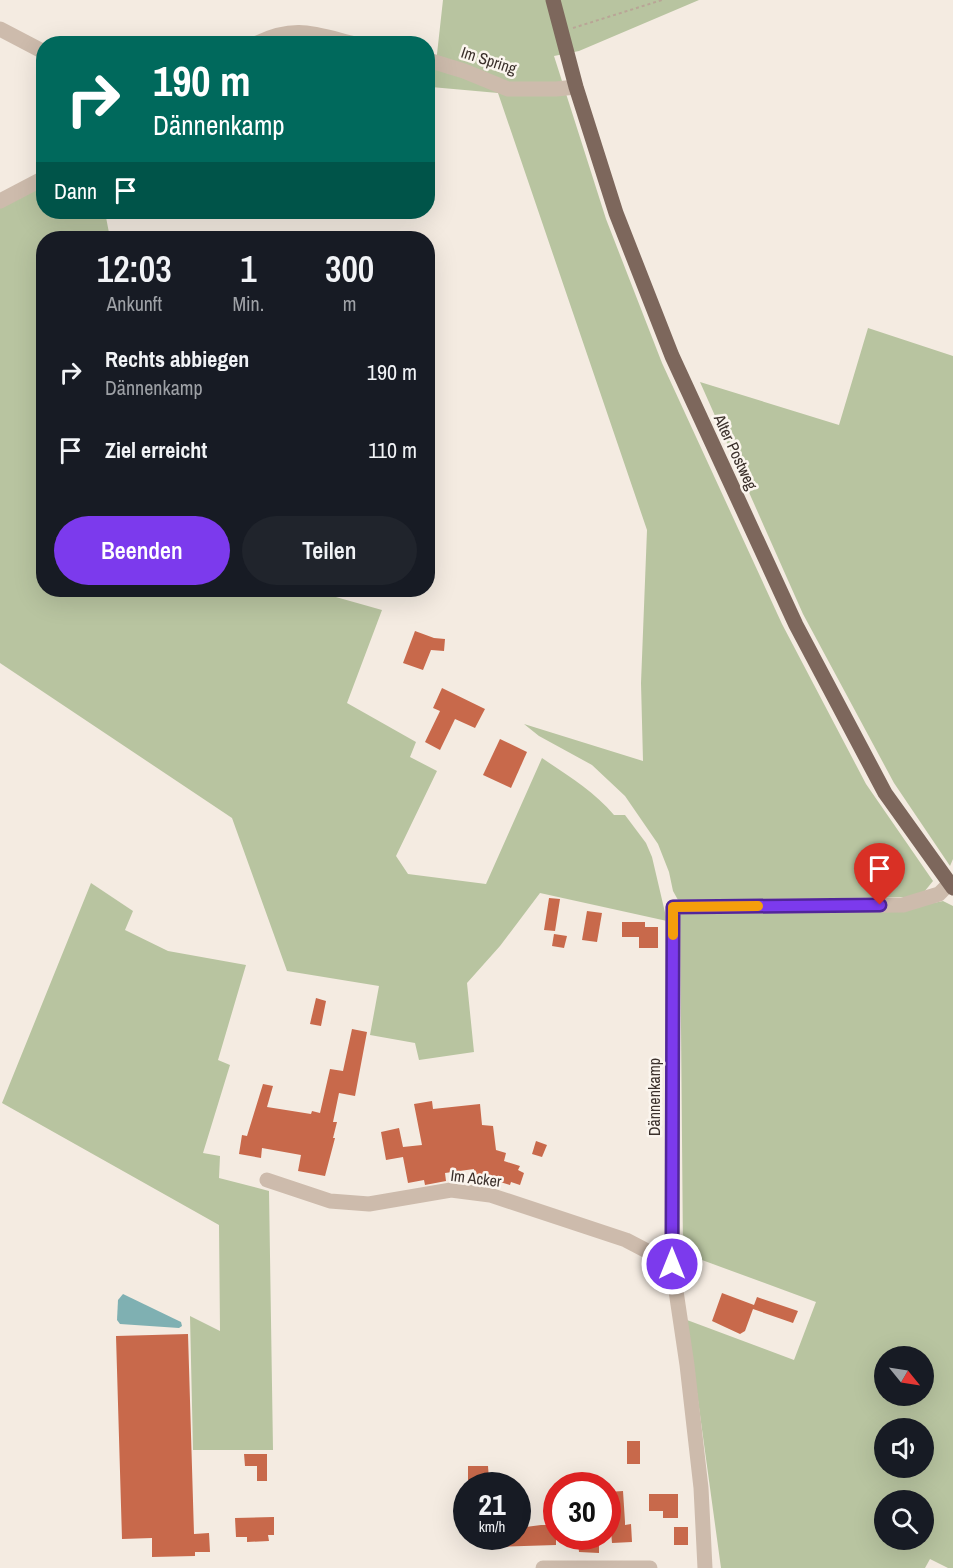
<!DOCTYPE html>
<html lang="de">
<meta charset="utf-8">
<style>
:root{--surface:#171b24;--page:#20242c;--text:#f1f3f6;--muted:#9ea1a6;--accent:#7c3aed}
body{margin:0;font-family:"Archivo Narrow",sans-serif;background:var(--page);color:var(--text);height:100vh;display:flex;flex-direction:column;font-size:22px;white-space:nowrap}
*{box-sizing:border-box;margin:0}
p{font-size:20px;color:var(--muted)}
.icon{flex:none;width:33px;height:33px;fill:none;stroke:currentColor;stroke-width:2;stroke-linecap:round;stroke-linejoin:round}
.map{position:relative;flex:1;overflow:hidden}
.panel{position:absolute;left:36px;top:231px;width:399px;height:366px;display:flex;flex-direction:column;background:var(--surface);border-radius:24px;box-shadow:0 6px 24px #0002}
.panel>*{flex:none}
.top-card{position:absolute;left:36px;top:36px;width:399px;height:183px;border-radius:24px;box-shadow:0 6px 24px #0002;background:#00695c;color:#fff;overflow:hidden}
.needle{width:39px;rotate:120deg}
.fabs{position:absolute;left:874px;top:1346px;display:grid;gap:12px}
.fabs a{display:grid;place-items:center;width:60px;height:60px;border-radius:50%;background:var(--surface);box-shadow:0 6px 24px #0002;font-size:30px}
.speed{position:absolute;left:453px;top:1472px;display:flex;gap:12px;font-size:30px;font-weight:700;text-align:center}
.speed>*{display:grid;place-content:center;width:78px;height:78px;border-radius:50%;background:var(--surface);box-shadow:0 6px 24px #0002;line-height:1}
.speed small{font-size:15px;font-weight:400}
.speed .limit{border:9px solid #d22;background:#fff;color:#111}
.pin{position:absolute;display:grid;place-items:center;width:51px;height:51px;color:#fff;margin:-62px -26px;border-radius:50% 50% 50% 0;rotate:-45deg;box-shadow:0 0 6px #0007}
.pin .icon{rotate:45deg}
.me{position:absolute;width:66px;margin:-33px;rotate:0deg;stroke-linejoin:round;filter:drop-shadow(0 0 4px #0008)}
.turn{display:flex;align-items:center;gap:21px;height:126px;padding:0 18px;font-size:27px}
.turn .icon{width:78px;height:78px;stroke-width:2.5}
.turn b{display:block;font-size:42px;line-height:51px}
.then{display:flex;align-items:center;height:57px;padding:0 18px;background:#0003;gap:12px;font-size:22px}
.eta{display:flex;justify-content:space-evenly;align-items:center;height:102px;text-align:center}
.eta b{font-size:36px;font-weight:600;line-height:42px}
.button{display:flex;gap:12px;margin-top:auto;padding:12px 18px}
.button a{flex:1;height:69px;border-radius:36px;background:var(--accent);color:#fff;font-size:24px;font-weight:600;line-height:69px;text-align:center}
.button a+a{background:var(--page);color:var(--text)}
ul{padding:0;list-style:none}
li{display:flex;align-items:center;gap:18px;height:78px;padding:0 18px}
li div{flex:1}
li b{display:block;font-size:22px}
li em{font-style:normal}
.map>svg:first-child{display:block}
</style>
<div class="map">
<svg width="953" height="1568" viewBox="0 0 953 1568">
<rect width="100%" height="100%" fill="#f4ebe1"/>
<g fill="#b8c4a0" fill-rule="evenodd">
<path d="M443,0H699L579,51L554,56L606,219L662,363L782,624L866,784L933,881L920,897L678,900L673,891L669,872L658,844L625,796L592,765L539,736L524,724L643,761L641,683L647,530L498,93L431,87L436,63Z"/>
<path d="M43,183L44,212H105L110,238H44V590H311L382,610L347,703L416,742L410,757L437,771L396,856L408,874L486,884L542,758C568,776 594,791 614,815H625L646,843L652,857L667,921L540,893L500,946L467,983L474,1052L419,1060L415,1043L370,1035L379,986L287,971L232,818L0,663V207Z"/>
<path d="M868,328L953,356V859L950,866L894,783L803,614L700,382L839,425Z"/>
<path d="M91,883L133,911L125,930L168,951L246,965L218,1060L230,1065L203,1153L220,1156L219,1178L269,1191L273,1450H193L190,1316L220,1331L219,1225L2,1103Z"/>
<path d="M943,901L953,906V1568H948L930,1559L925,1568H721L687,1320L794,1360L816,1302L683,1253L680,913L904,909ZM885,1356H924V1395H885ZM885,1428H924V1467H885ZM885,1500H924V1539H885Z"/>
</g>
<path fill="#7fb0b2" d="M123,1294L181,1322L182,1326L179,1328L120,1324L117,1320L118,1300Z"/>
<g fill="#c8694b">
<path d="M415,631L434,638L445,639L444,651L431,650L423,670L403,663Z"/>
<path d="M442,688L485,709L475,728L455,719L440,750L425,742L440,711L433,708Z"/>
<path d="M500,739L527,752L511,788L483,775Z"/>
<path d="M549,898L560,899L555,931L544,930Z"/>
<path d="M587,911L602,913L597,942L582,940Z"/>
<path d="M622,922H645V927H658V948H639V937H622Z"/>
<path d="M554,934L567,936L564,948L552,946Z"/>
<path d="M316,998L326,1001L321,1026L310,1024Z"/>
<path d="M352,1029L367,1032L355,1096L339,1093L333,1122H337L333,1138H335L325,1176L298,1171L301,1155L262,1148L261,1158L239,1154L242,1135L247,1136L263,1084L273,1086L267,1107L311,1114L312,1111L320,1113L330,1069L343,1071Z"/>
<path d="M432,1101L433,1109L480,1104L482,1125L493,1126L496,1150L506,1153L504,1161L520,1166L518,1170L524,1173L520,1185L511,1182L510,1185L497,1181L495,1186L489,1185V1181L475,1183L474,1169L445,1173L446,1181L425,1185L424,1180L408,1183L403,1157L386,1160L381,1132L399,1128L403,1147L422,1145L414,1104Z"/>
<path d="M536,1141L547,1145L542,1157L532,1154Z"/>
<path d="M722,1293L754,1305L757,1297L798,1311L793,1323L753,1309L745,1331L740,1334L712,1321Z"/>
<path d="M188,1334L194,1534L209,1533L210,1552H195V1556L152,1557V1538L122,1539L116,1336Z"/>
<rect x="627" y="1441" width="13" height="23"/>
<path d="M244,1454H267V1481H257V1466H245Z"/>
<path d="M468,1466H488L489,1480H468Z"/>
<path d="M623,1491L625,1522V1525L631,1524L632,1542L612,1543L611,1531H614L612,1506L608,1507V1492Z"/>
<path d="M649,1494H678V1518H663V1511H649Z"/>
<path d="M274,1517V1535H268L269,1541L247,1542V1537H236L235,1518Z"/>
<path d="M541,1525H556V1545L495,1547V1536H518V1528Z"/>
<rect x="674" y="1527" width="14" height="18"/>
<path d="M582,1536H599V1553L579,1552L578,1542L582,1541Z"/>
</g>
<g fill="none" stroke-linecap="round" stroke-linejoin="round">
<path stroke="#b9a596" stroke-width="2" stroke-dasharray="3 3" stroke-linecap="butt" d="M573,28L662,0"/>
<g stroke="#cdbbac" stroke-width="15">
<path d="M0,29L44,52"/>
<path d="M255,44C295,24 315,34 355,44"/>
<path d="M428,60L464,71L508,89H556L576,87"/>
<path d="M0,201L44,178"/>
<path d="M267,1180L330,1201L369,1204L451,1190L490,1195L626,1240L672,1264"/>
<path d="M543,1568H650"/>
<path d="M705,1568L701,1488L687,1365L672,1264L673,907L903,905L939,894L949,884"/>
</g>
<path stroke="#7d675c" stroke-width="15" d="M553,0L576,87L616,213L672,356L796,625L885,793L953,888"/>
</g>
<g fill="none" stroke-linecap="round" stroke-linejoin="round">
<defs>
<path id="route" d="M672,1264L673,907L880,905"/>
</defs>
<use href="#route" stroke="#51269a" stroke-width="15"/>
<use href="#route" stroke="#7c3aed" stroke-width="10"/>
<path stroke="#f59e0b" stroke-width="10" d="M673,935V907L758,906"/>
</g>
<g text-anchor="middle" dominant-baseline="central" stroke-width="5" stroke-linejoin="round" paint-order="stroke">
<g font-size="16" fill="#3b302b" stroke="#fbf5ee">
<text transform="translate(489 60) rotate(18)">Im Spring</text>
<text transform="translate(736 452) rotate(65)">Alter Postweg</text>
<text transform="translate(654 1097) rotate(-90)">Dännenkamp</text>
<text transform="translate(476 1178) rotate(7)">Im Acker</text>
</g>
</g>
</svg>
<div class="fabs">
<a><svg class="needle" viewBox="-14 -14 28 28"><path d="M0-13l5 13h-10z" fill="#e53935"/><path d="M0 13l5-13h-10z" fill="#9ea1a6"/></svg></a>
<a><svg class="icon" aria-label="sound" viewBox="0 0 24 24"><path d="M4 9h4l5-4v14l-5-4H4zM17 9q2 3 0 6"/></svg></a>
<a><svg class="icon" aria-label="search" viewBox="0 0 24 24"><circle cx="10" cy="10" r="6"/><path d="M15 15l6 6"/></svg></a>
</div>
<div class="speed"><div>21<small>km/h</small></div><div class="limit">30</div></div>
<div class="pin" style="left:880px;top:905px;background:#d93025"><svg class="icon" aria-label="arrive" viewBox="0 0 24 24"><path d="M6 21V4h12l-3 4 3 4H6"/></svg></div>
<svg class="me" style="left:672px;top:1264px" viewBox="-20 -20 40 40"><circle r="17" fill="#7c3aed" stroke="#fff" stroke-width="3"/><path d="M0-11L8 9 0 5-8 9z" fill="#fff"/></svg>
<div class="top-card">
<div class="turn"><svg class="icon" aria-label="right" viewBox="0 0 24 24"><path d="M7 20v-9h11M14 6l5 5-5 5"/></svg><div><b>190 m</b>Dännenkamp</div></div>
<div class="then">Dann<svg class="icon" aria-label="arrive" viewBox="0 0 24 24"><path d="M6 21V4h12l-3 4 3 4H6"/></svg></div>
</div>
<section class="panel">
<div class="eta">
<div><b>12:03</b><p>Ankunft</p></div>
<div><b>1</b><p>Min.</p></div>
<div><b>300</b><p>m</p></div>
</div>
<ul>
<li><svg class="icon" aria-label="right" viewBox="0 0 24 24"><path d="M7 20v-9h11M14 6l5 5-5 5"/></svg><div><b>Rechts abbiegen</b><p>Dännenkamp</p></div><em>190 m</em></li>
<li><svg class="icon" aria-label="arrive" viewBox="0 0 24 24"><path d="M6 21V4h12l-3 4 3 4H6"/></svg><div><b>Ziel erreicht</b></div><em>110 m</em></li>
</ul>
<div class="button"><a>Beenden</a><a>Teilen</a></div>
</section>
</div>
